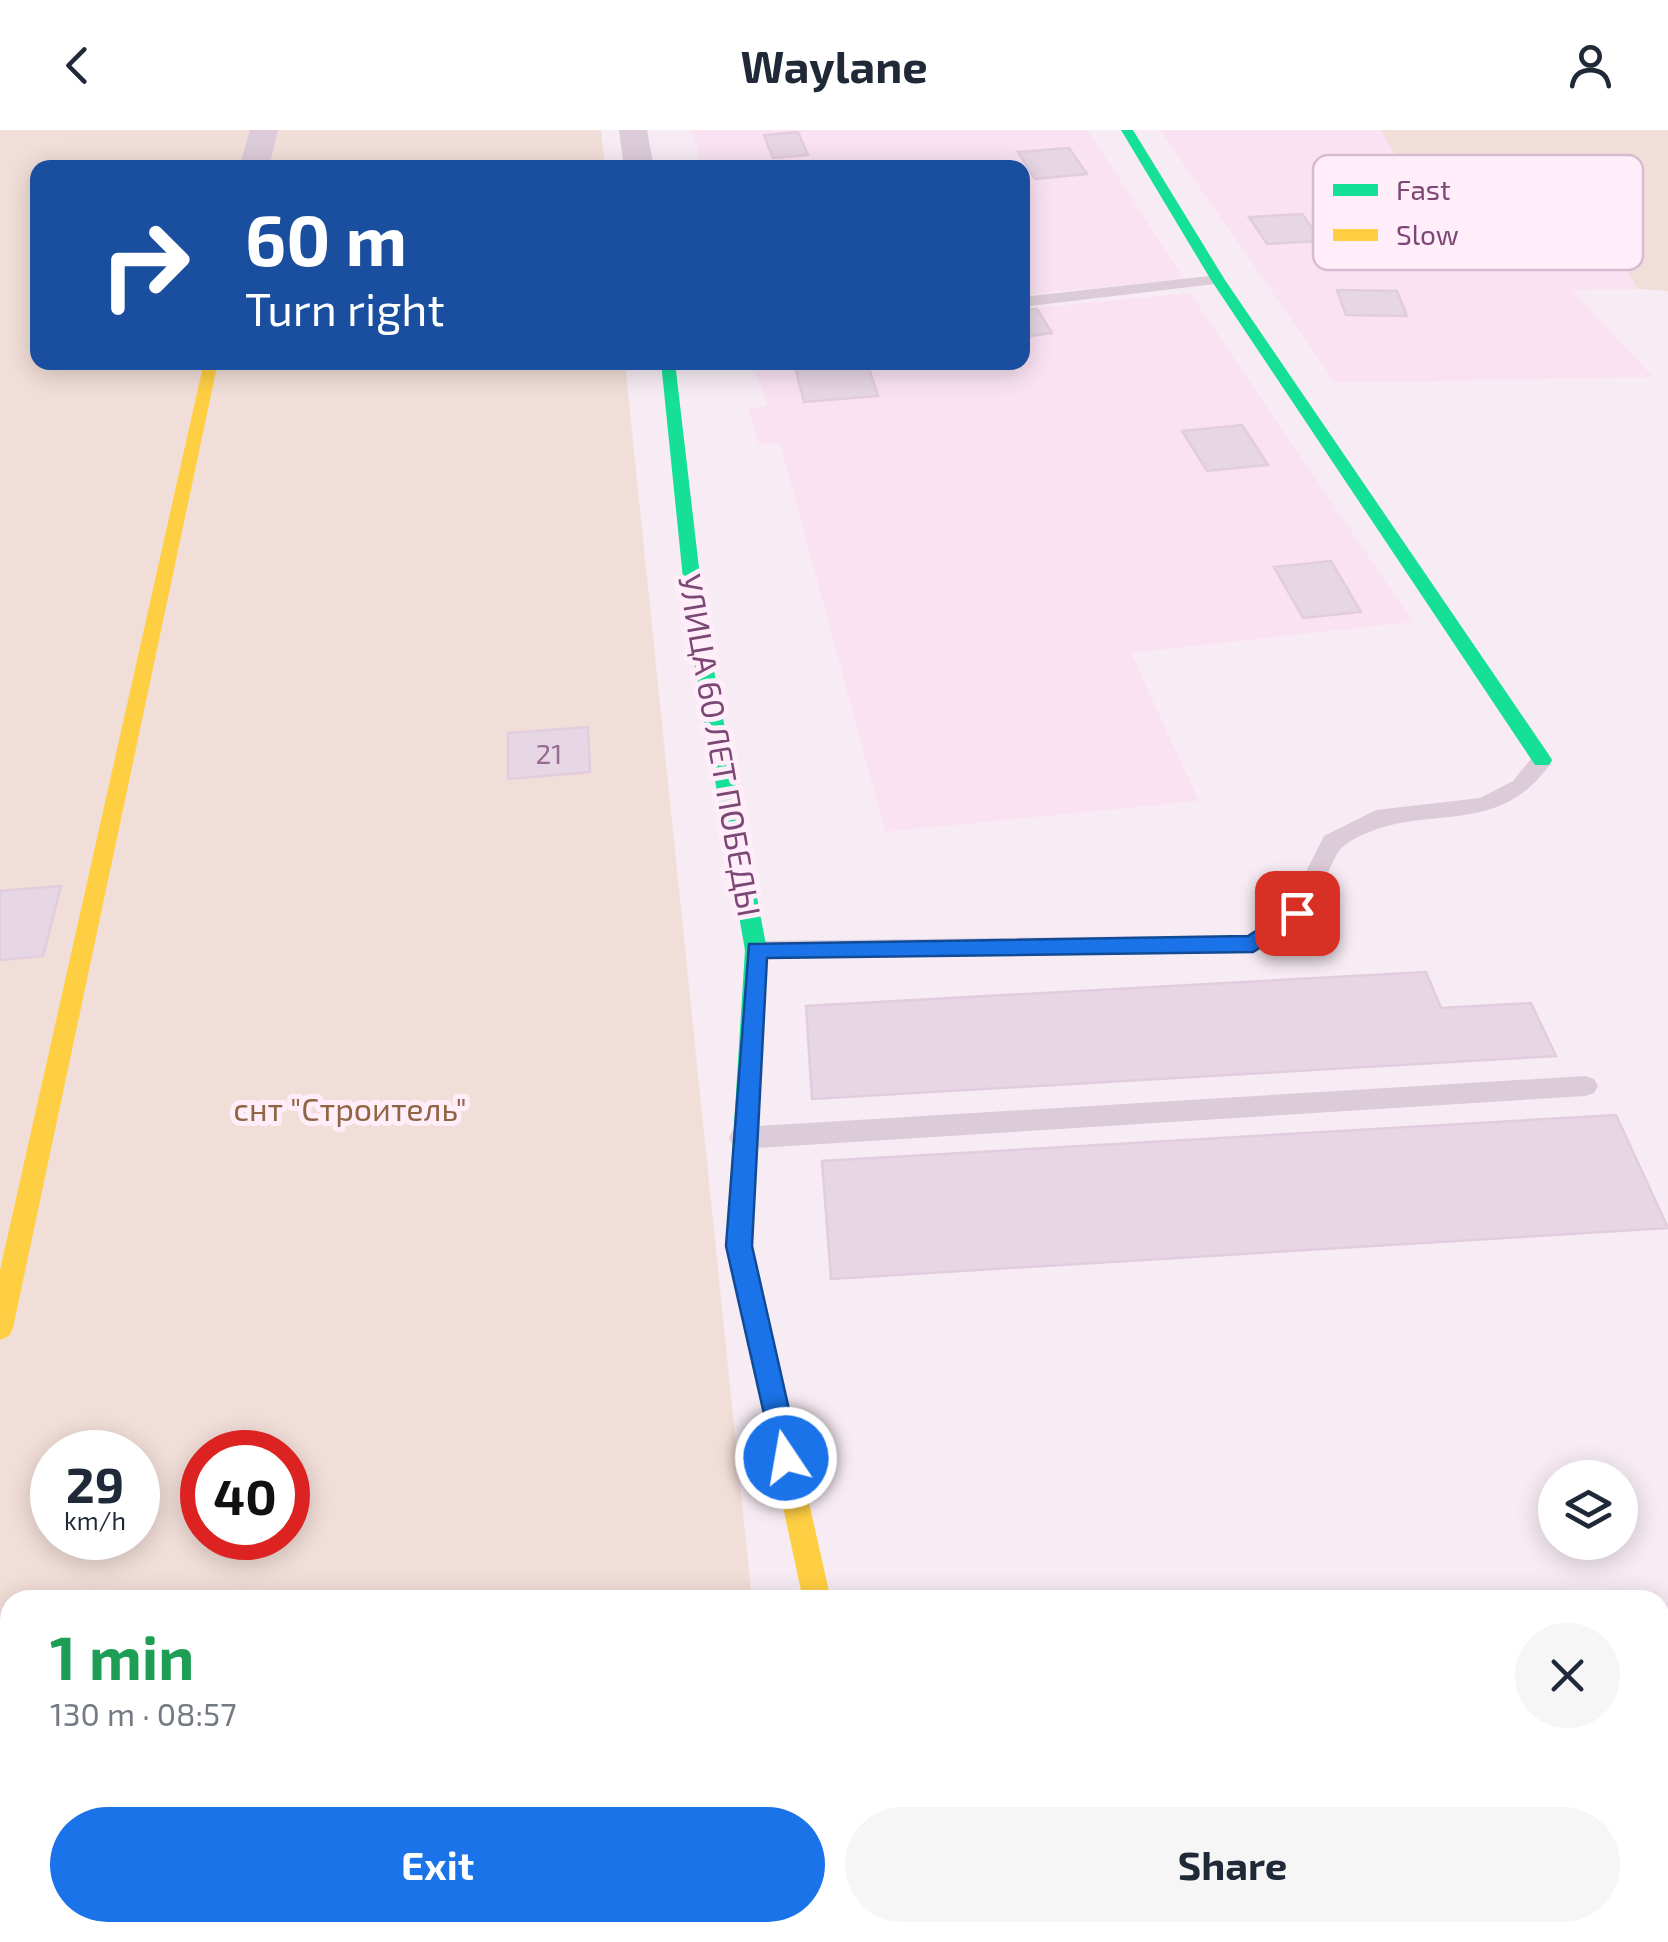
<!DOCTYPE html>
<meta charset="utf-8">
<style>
:root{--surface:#fff;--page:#f6f6f7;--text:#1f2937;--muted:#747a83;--accent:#1a73e8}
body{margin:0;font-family:"Exo 2",sans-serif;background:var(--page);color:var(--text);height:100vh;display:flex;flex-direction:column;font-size:38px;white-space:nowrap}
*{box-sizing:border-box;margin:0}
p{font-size:32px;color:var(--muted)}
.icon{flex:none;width:55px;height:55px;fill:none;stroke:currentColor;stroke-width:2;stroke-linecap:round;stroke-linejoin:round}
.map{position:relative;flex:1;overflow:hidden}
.drawer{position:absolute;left:0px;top:1460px;width:1670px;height:352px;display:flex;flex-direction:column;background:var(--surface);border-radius:30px 30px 0 0;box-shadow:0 5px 25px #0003}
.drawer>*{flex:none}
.banner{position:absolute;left:30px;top:30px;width:1000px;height:210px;border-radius:20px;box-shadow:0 5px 25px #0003;background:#1a4fa0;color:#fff;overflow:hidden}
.fabs{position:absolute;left:1538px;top:1330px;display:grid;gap:20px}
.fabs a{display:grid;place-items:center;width:100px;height:100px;border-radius:50%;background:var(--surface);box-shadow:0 5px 25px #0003;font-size:50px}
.speed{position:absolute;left:30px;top:1300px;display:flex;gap:20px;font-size:50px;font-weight:700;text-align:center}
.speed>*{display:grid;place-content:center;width:130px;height:130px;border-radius:50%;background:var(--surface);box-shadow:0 5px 25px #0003;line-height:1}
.speed small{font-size:25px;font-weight:400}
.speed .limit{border:15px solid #d22;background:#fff;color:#111}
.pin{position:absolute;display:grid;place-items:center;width:85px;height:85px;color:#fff;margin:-42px;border-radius:20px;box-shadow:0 5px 15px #0006}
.me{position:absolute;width:110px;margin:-55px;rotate:348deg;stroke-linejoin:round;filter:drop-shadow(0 0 8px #0008)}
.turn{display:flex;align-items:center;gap:35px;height:210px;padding:0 50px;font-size:45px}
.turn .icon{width:130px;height:130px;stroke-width:2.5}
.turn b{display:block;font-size:70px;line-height:85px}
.round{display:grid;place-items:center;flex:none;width:105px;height:105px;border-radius:52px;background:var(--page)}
.headline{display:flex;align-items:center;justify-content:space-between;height:170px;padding:0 50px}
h1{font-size:60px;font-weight:700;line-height:75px;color:#1e9e55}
.primary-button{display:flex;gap:20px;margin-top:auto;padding:20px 50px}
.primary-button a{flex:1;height:115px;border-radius:60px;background:var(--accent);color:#fff;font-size:40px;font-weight:700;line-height:115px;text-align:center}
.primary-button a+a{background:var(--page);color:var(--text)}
header{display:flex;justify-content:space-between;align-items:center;height:130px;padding:0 50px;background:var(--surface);font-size:45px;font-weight:700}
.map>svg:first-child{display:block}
</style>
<header><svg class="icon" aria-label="back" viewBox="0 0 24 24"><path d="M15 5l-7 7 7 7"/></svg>Waylane<svg class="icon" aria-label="person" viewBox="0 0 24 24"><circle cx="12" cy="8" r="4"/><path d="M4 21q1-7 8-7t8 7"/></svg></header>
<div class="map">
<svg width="1668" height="1812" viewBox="0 0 1668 1812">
<rect width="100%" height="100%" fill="#f8ecf4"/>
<g fill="#fae2f2">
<path d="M692,0H1088L1184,149L1023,165L1022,38L702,37Z"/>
<path d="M1160,0H1381L1407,45L1430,44L1473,107L1612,116L1638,159L1572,160L1653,247L1335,253Z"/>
<path d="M1190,163L1413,492L1131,523L1199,671L885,702L780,313L759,314L748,278L767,276L752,233L1022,232L1023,179Z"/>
</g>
<g fill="#f2ded8" fill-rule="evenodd">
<path d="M0,0H601L605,37L38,38V232L625,233L752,1470H10V1802H786L787,1812H0ZM52,1322H138V1408H52ZM202,1322H288V1408H202Z"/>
<path d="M1381,0H1668V161L1638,159L1612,116L1472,107L1430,44L1407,46Z"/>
</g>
<g fill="#e7d6e4" stroke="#e2cdde" stroke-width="2.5">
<path d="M798,2L808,25L773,28L764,5Z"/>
<path d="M1069,18L1087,44L1035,49L1018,22Z"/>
<path d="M1302,84L1321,111L1267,114L1249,87Z"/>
<path d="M1337,160L1397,161L1407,186L1346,185Z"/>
<path d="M1037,179L1052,203L1022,207V180Z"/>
<path d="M867,232L878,266L804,272L795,237Z"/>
<path d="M1242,295L1268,335L1207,341L1182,301Z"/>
<path d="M1331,431L1361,482L1303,488L1274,437Z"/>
<path d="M588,597L590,642L508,649V603Z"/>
<path d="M61,756L43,826L0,830V761Z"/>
<path d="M1426,842L1441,878L1531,873L1556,926L812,969L806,876Z"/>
<path d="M1616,985L1668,1098L831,1149L822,1031Z"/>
</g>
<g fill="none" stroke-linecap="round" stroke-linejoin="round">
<g fill="#dcccd9" fill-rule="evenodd">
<path d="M1218,145L1223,147V153L1022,177V167Z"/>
<path d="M1542,623L1553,630C1496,716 1417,666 1345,715C1337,720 1334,731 1329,740C1312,777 1295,810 1253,823L756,829L744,820L756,811L1248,805L1288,777L1324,706L1376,680L1480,668L1513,651L1534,625Z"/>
<path d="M1585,946L1594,949L1598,956L1594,963L1585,966L742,1019L733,1016L729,1008L733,1000L742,997Z"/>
<path d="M1142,1802H1192L1196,1812H1146Z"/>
</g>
<g fill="#dcccd9" fill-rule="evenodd">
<path d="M250,0H278L269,38H239Z"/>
<path d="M619,0H647L654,38H624Z"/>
<path d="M834,1802H910L911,1812H835Z"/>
</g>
<g fill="#16e098" fill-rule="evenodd">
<path d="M1121,0H1133L1225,150L1549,625L1552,630L1549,635H1535L1211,150Z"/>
<path d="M661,232H675L706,498L767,820L752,1090L749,1097L740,1100L731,1097L728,1090L745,820L688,498Z"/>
</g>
<g fill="#ffcf43" fill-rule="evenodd">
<path d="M204,232H218L13,1198L9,1206L0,1210V1140Z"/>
<path d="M740,1080L749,1083L752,1090L751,1116L831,1470H803L727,1116L731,1083Z"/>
</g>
</g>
<path fill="#1a73e8" stroke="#114b97" stroke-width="2.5" d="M1297,775L1308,783L1305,788L1253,822L767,828L752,1116L800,1328L796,1337L786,1341L776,1337L726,1116L749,814L1248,806Z"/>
<g text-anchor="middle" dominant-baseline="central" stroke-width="10" stroke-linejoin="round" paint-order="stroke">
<g font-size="28" fill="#976c92">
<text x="549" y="623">21</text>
</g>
<g font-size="32" fill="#7b4775" stroke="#ffeef9">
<text transform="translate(721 615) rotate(80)">УЛИЦА 60 ЛЕТ ПОБЕДЫ</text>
</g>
<g font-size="32" fill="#8f6643" stroke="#ffeef9">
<text x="350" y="978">снт "Строитель"</text>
</g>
</g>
<rect x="1313" y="25" width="330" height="115" rx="15" fill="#ffeef9" stroke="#d7bcd1" stroke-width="2.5"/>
<rect x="1333" y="54" width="45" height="12" fill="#16e098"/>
<rect x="1333" y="99" width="45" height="12" fill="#ffcf43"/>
<g font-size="28" fill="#7b4775">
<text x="1396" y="70">Fast</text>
<text x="1396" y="115">Slow</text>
</g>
</svg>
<div class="fabs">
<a><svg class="icon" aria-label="layers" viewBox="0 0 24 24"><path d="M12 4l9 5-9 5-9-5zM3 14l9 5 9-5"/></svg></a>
</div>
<div class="speed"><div>29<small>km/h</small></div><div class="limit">40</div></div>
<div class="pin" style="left:1297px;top:783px;background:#d93025"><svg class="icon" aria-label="arrive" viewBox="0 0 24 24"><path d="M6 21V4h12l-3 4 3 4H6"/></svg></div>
<svg class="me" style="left:786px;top:1328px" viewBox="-20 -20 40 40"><circle r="17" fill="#1a73e8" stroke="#fff" stroke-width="3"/><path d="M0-11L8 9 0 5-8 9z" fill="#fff"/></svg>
<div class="banner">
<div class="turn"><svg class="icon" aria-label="right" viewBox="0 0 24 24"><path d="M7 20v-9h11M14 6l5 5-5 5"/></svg><div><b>60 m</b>Turn right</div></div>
</div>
<section class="drawer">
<div class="headline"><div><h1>1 min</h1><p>130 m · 08:57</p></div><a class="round"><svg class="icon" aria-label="close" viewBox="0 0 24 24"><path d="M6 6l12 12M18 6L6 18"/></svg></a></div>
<div class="primary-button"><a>Exit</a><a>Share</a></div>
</section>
</div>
